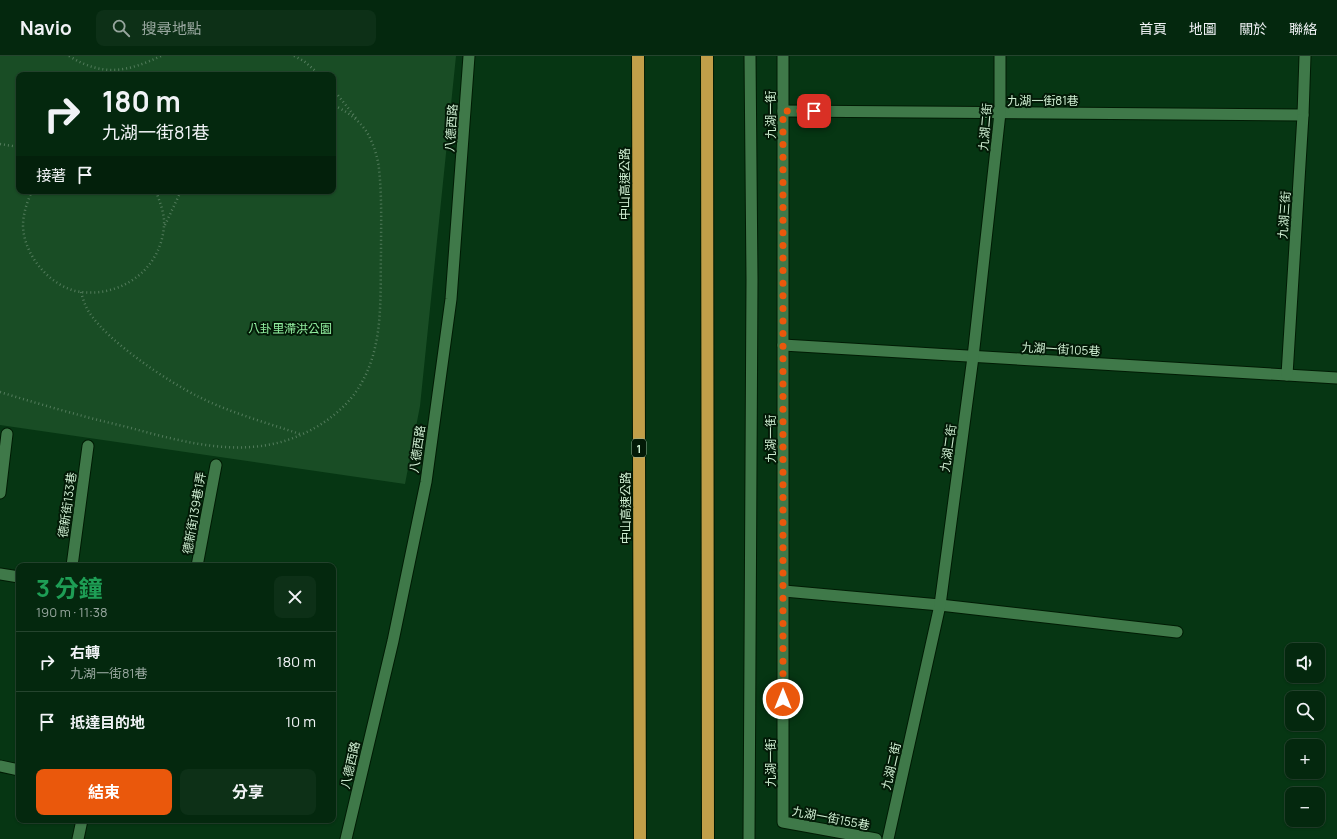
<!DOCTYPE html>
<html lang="zh-TW">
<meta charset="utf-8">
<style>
:root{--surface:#04280e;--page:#0d3017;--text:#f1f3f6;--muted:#97a69e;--line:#25442e;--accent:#ea580c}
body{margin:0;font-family:Manrope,"Noto Sans TC",sans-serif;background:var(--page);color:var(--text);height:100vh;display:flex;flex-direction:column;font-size:15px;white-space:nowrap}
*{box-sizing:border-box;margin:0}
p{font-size:13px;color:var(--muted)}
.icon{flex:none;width:22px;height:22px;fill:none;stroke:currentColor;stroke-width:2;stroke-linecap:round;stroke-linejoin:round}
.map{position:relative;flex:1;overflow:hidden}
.details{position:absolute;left:16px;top:507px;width:320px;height:260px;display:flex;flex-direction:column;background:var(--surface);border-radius:8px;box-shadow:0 1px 3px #0004,0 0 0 1px var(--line)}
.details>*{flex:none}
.banner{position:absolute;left:16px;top:16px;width:320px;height:122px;border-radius:8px;box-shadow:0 1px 3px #0004,0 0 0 1px var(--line);background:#04280e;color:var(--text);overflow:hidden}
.tools{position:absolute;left:1285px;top:587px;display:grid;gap:8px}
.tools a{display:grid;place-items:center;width:40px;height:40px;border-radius:8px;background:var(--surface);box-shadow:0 1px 3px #0004,0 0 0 1px var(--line);font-size:20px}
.pin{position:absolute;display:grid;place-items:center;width:34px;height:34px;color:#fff;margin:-17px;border-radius:8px;box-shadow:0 2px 6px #0006}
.me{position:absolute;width:44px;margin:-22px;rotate:0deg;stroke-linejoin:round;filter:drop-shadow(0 0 3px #0008)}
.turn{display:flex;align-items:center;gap:14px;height:84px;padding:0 20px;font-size:18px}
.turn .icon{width:52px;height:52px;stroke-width:2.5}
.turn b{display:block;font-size:28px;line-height:34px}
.then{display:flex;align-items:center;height:38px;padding:0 20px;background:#0003;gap:8px;font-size:15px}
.round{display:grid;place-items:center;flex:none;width:42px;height:42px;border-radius:8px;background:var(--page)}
.headline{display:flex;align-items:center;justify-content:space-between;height:68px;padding:0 20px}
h1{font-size:24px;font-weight:700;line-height:30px;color:#1e9e55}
.button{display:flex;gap:8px;margin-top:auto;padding:8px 20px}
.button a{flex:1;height:46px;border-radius:8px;background:var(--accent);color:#fff;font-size:16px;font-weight:700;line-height:46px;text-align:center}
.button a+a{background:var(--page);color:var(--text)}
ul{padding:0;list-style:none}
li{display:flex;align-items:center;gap:12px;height:60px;padding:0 20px;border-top:1px solid var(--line)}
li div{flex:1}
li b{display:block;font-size:15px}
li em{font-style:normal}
header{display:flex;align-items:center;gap:24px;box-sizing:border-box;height:56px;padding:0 20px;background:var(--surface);border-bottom:1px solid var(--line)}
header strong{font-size:19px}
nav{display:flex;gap:22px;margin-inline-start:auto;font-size:14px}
.search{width:280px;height:36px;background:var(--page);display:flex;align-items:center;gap:10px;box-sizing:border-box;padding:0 14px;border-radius:8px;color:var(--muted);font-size:15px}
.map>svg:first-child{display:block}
</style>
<header>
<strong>Navio</strong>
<div class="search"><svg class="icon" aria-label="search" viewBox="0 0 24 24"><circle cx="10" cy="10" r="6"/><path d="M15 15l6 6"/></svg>搜尋地點</div>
<nav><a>首頁</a><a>地圖</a><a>關於</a><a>聯絡</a></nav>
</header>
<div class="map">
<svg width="1337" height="783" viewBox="0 0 1337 783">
<rect width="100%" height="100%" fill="#063613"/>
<path fill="#194d25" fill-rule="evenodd" d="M0,0H456L420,350L405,428L0,369ZM19,19H333V135H19Z"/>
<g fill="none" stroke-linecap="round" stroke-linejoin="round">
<defs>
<g id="service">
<path d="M0,437L7,378"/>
<path d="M72,510L88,390"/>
<path d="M197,510L216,409"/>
<path d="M0,710L19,714"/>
<path d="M749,783L752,223L750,0"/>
</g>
<g id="minor">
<path d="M783,0V766L876,783"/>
<path d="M783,55L1303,59"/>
<path d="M783,289L1337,322"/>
<path d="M1287,319L1303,59L1305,0"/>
<path d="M0,518L19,521"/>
<path d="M784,535L940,549L1177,576"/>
<path d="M78,783L82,764"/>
<path d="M346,783L393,585L426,426L451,243L469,0"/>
<path d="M888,783L940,549L973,301L1000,57V0"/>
</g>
<g id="motorway">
<path d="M638,0L640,783"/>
<path d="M707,0L708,783"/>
</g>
</defs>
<use href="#service" stroke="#001b04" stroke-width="13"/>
<use href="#minor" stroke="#001b04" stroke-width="13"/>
<use href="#motorway" stroke="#001b04" stroke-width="14"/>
<g stroke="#537c5c" stroke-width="2.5" stroke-dasharray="1 3" stroke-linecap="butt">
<path d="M69,0C103,21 127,16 161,0"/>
<path d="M294,0L304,5L320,19"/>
<path d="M333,33L356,62"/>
<path d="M0,88L19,91"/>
<path d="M32,135C27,146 23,158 23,170C24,200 51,232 81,236C122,241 161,213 164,170C165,158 160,147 156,135"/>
<path d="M165,169L181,135"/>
<path d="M81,236C83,243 85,250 89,256C108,286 167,325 199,341C231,357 267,367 300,378"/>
<path d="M0,336C42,349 84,361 127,371C176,384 230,400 281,386C313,377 346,356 362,326C384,287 380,239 381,196C381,169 382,140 379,113C378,102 374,90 369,80C362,66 347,55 333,49"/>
</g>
<use href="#service" stroke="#3f7949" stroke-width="11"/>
<use href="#minor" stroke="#3f7949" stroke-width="11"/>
<use href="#motorway" stroke="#c19f49" stroke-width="12"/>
</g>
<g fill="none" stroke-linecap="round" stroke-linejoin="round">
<path stroke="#ea580c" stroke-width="7" stroke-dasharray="0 12.6" d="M783,643V55H814"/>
</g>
<g text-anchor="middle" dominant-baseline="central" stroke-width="4" stroke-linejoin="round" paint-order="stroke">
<rect fill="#031a07" stroke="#92ae95" stroke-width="1" x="632" y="383" width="14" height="18" rx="3"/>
<g font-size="11" font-weight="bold" fill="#cfeed2">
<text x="639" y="392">1</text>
</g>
<g font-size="12" fill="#cfeed2" stroke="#031a07">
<text x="1043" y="44">九湖一街81巷</text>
<text transform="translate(770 59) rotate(-90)">九湖一街</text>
<text transform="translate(985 71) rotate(-85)">九湖二街</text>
<text transform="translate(451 72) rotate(-86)">八德西路</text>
<text transform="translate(624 128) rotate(-90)">中山高速公路</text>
<text transform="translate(1284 159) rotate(-86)">九湖三街</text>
<text transform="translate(1061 293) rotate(3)">九湖一街105巷</text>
<text transform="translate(770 383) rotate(-90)">九湖一街</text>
<text transform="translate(948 392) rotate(-82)">九湖二街</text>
<text transform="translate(417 393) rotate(-82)">八德西路</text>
<text transform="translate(67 449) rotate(-82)">德新街133巷</text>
<text transform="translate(625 452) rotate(-90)">中山高速公路</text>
<text transform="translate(194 457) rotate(-80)">德新街139巷1弄</text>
<text transform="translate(770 707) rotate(-90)">九湖一街</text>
<text transform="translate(350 709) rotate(-77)">八德西路</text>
<text transform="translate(891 710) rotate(-77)">九湖二街</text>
<text transform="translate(831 762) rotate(11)">九湖一街155巷</text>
</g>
<g font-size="12" fill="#92efa0" stroke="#031a07">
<text x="290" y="272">八卦里滯洪公園</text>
</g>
</g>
</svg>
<div class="tools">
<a><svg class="icon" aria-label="sound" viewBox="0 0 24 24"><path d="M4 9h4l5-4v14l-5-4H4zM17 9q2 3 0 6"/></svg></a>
<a><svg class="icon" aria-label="search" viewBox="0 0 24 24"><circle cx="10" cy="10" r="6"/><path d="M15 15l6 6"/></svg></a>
<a>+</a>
<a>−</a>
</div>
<div class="pin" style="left:814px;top:55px;background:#d93025"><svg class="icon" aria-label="arrive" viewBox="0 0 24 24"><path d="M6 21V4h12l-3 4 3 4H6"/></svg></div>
<svg class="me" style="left:783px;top:643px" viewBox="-20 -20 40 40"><circle r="17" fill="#ea580c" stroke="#fff" stroke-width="3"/><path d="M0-11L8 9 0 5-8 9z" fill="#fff"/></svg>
<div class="banner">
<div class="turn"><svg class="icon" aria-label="right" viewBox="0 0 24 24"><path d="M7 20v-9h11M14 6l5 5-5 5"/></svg><div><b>180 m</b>九湖一街81巷</div></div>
<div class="then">接著<svg class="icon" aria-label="arrive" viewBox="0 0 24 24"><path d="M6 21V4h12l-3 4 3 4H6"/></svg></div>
</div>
<section class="details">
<div class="headline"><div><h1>3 分鐘</h1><p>190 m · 11:38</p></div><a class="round"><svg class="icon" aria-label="close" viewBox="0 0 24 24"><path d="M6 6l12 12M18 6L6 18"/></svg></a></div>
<ul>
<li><svg class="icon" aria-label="right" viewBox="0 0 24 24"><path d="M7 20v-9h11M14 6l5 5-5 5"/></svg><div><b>右轉</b><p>九湖一街81巷</p></div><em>180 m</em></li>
<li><svg class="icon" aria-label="arrive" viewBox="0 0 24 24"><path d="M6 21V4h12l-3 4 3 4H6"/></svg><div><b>抵達目的地</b></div><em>10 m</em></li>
</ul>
<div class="button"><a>結束</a><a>分享</a></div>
</section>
</div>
